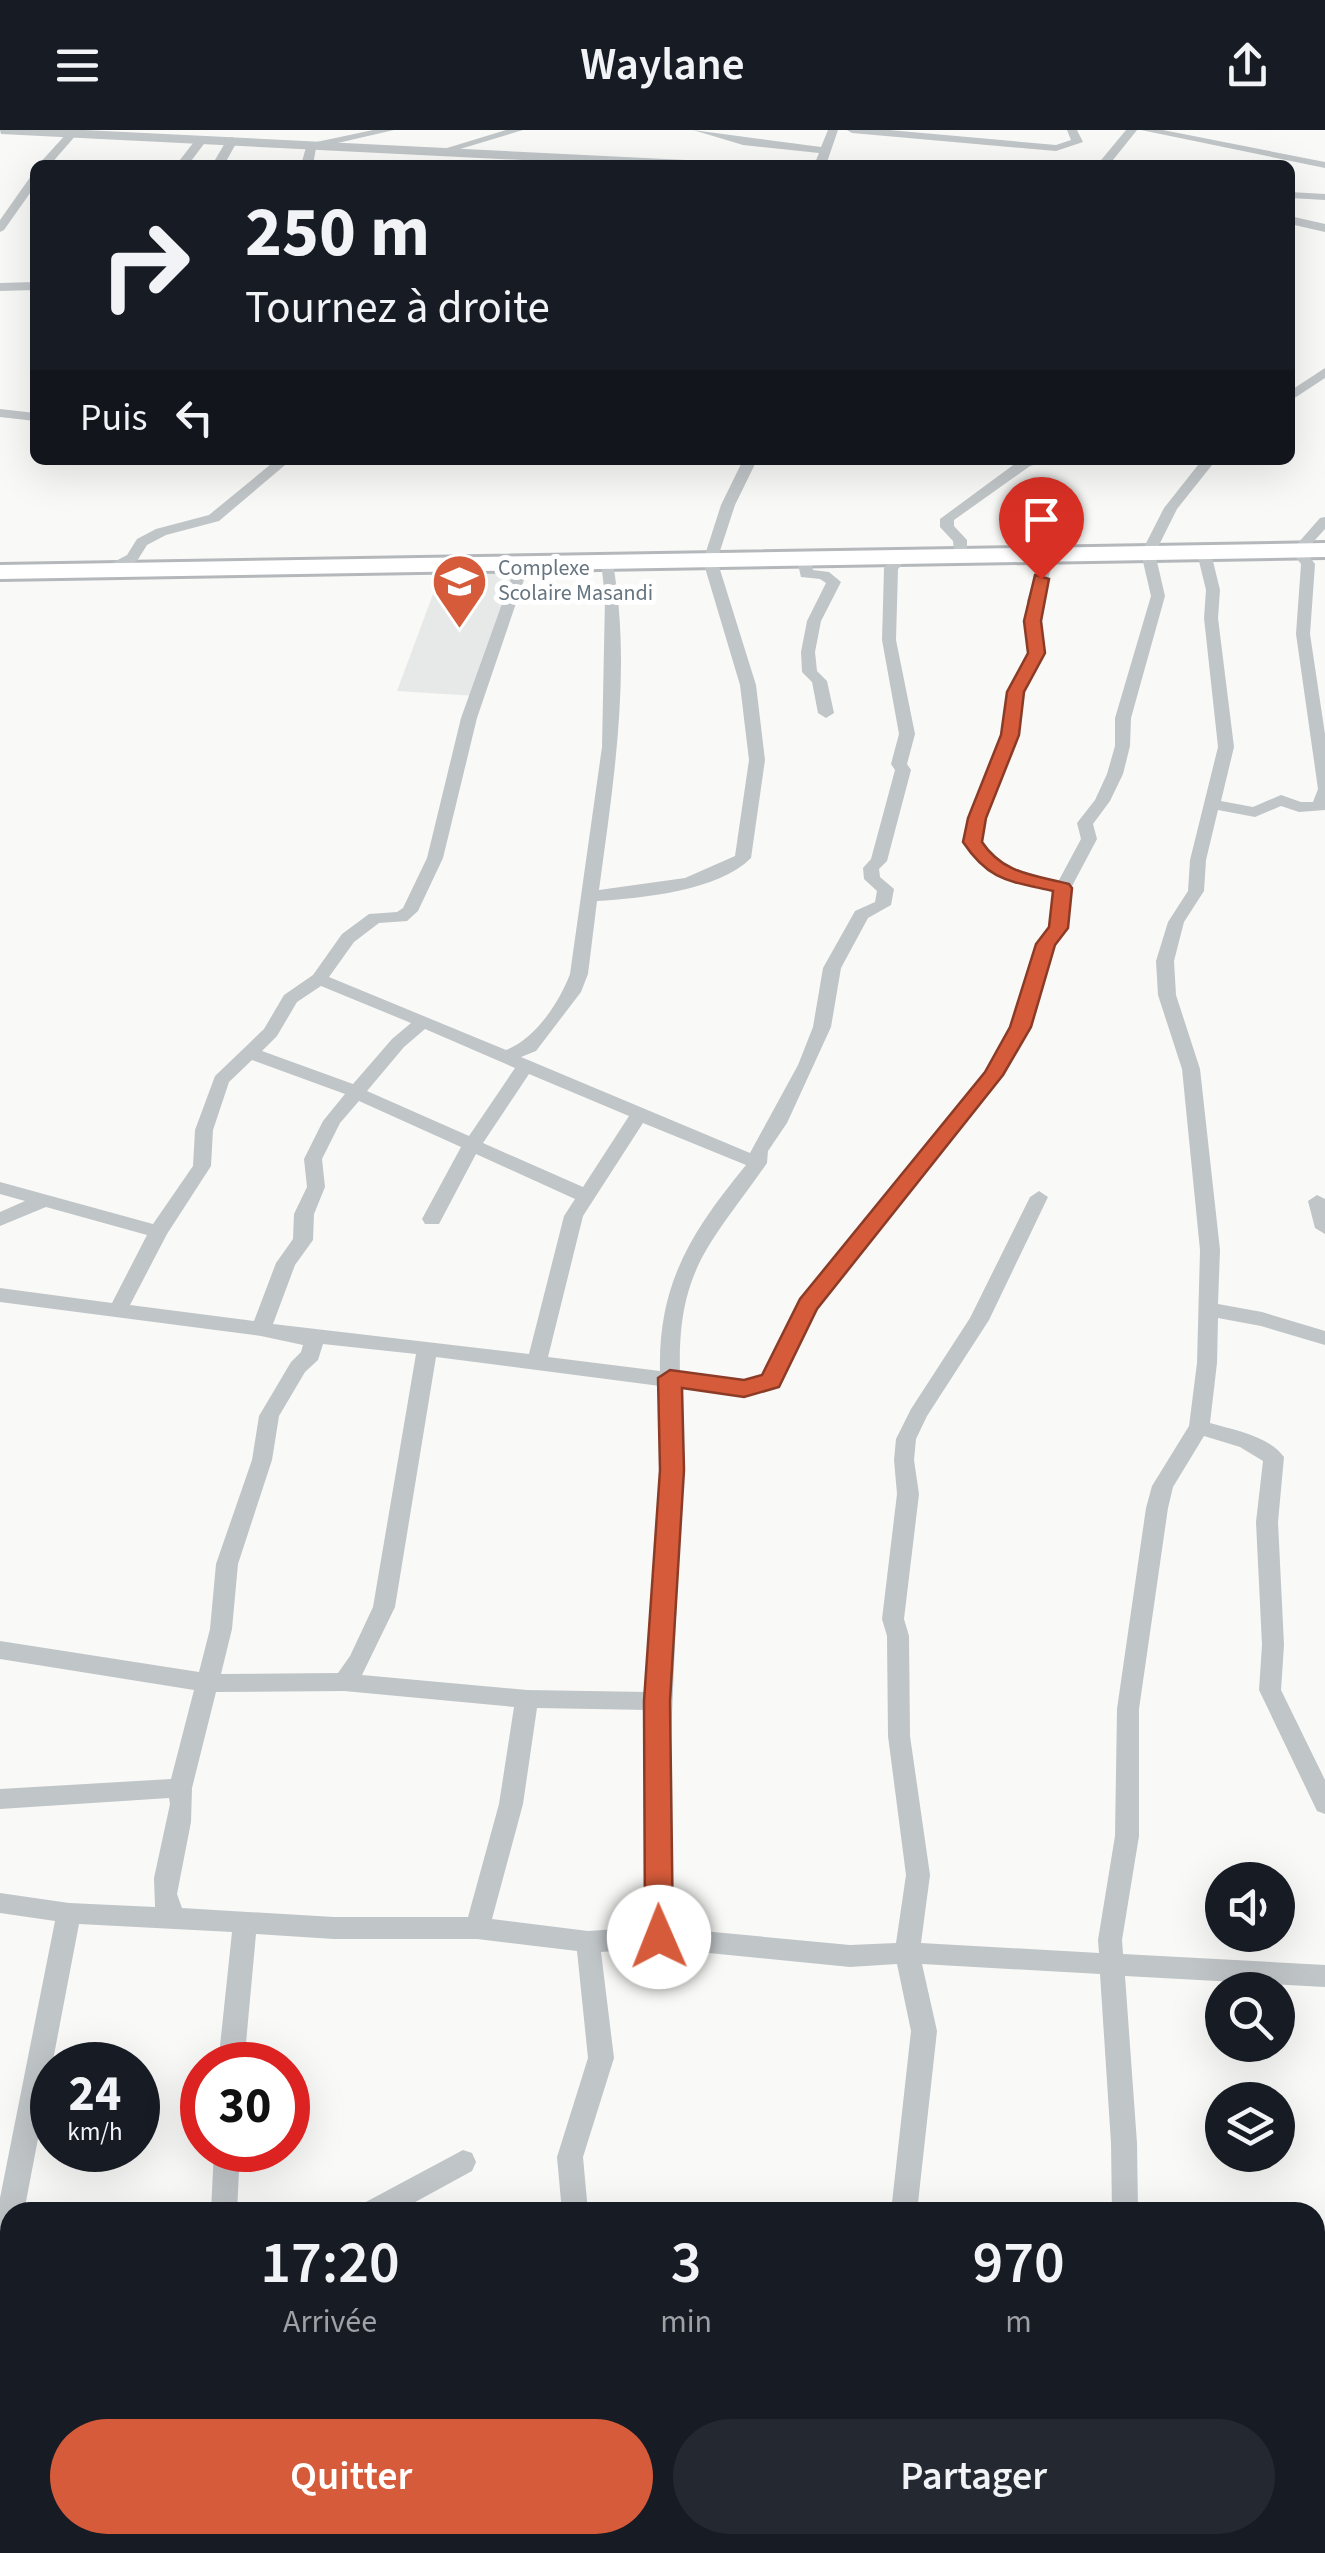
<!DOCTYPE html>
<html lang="fr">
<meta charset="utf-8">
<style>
:root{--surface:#171b24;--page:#242831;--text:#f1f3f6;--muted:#9ea1a6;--accent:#d65b3a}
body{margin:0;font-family:"Source Sans 3",sans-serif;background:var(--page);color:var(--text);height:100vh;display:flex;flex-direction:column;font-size:38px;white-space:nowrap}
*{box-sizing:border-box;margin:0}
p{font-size:32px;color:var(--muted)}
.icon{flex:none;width:55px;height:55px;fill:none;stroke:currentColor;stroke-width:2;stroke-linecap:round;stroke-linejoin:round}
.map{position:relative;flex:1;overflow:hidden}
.drawer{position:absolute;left:0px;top:2072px;width:1325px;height:352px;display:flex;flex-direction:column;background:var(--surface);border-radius:30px 30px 0 0;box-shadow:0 10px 40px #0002}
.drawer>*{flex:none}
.banner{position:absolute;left:30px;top:30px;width:1265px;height:305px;border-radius:15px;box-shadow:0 10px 40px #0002;background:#171b24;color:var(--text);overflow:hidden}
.controls{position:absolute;left:1205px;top:1732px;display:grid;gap:20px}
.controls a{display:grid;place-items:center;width:90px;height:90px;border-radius:50%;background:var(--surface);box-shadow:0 10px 40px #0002;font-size:50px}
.speed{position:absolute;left:30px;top:1912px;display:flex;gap:20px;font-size:50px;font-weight:700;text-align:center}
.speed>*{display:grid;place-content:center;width:130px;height:130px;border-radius:50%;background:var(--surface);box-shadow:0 10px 40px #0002;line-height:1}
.speed small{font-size:25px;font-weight:400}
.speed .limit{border:15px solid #d22;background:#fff;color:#111}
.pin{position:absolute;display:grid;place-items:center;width:85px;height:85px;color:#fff;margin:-102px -42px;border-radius:50% 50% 50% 0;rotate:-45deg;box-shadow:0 0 10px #0007}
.pin .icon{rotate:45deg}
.me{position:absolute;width:110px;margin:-55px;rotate:359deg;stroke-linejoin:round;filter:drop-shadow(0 0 8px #0008)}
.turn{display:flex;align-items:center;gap:35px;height:210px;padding:0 50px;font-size:45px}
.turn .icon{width:130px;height:130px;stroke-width:2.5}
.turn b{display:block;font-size:70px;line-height:85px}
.then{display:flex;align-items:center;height:95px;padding:0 50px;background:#0003;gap:20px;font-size:38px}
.eta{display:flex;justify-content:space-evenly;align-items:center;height:170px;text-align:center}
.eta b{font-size:60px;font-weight:600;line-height:70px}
.action{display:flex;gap:20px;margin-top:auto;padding:20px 50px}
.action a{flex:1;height:115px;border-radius:60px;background:var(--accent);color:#fff;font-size:40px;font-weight:600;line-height:115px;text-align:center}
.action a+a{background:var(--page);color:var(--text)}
header{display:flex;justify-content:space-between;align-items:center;height:130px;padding:0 50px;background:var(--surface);font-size:45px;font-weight:600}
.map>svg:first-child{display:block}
</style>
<header><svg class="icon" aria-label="menu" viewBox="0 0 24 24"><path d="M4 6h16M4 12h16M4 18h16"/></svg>Waylane<svg class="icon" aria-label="share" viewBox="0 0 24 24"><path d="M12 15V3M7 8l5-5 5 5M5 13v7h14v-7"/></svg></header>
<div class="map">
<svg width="1325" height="2423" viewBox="0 0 1325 2423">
<rect width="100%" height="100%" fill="#f9f9f7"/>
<path fill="#e7e8e8" d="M442,440H518L476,566L397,561Z"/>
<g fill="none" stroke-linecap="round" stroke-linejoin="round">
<defs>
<path id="trunk" d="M1325,413V427L0,449V435Z"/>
</defs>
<use href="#trunk" stroke="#b4b8bb" stroke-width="6"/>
<g fill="#c0c5c8" fill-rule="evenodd">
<path d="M373,0H394L316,18L313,35H301L307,14Z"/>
<path d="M506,0H523L440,25L434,22Z"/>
<path d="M693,0L821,17L828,0H838L826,35H814L819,23L743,15Z"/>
<path d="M847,0H889L1056,15L1071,10L1067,0H1077L1083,12L1056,21L852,3Z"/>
<path d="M1126,0H1137L1109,35H1097Z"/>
<path d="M1141,0H1163L1325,32V38Z"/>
<path d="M68,2L77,4L50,35H38Z"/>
<path d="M232,7L238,10L224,35H212L228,8Z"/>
<path d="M197,8L207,10L188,35H176Z"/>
<path d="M35,45V56L4,100L0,102V90L31,46Z"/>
<path d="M1290,62L1325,64V70L1290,68Z"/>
<path d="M35,152V160L0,161V153Z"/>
<path d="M1325,238V248L1290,271V261Z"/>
<path d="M0,279L35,283V291L0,287Z"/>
<path d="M276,330H291L219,391L166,405L147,415L137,431L109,444L97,441L127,425L137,409L156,399L209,385Z"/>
<path d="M743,330H757L735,375L717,430L756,555L765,630L751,728C718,761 643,768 597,771L588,844L581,862L536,921L521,927L750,1023L798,935L813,897L823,838L855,781L875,772L877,761L864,749L863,738L871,729L895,640L891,634L899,604L882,510L884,438L896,425H906L908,428L898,439L896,510L915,604L907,634L911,640L887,731L879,739L880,747L894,759L891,775L868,788L841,838L831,897L787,993L768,1021L767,1033C712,1113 677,1137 680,1244C706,1247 738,1256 763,1246L798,1175L820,1143L986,942L1011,897L1036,814L1051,797L1054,761C1017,753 988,744 965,712L969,688L1002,605L1008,562L1029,523L1027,471L1041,426L1048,422L1055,426L1041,471L1043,523L1024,562L1018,605L985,688L981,712L1007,736L1058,752L1081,709L1077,693L1095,670L1107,644L1115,616V588L1151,466L1141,423L1164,378L1202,330H1216L1177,379L1155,423L1165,466L1131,588L1130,616L1123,644L1110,671L1093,694L1097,709L1071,758L1067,798L1053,815L1029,897L1002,945L834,1153L817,1177L778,1256L754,1265L681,1258L683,1321L670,1633L671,1798L850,1815L896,1813L906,1745L888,1606L887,1506L882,1489L897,1364L894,1330L896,1309L911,1279L970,1188L1030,1067L1039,1061L1048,1067L989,1190L927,1286L916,1309L914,1330L919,1364L904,1489L909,1506L910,1606L930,1745L921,1813L1099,1823L1098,1810L1115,1706L1117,1579L1146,1378L1152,1356L1189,1296L1197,1233L1200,1120L1182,939L1158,865L1156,831L1168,792L1188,761L1190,730L1218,617L1204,488L1206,460L1197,423L1204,419L1211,423L1220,460L1218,488L1234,617L1221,671L1253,677L1281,665L1301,672H1313L1318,659L1296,504L1301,434L1291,421L1320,388L1325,387V399L1305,421L1315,434L1310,504L1325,604V680L1299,682L1281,676L1255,687L1218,680L1206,730L1204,761L1184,792L1174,831L1176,865L1200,939L1220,1120L1218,1174L1262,1182L1325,1201V1215L1261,1196L1218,1188L1217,1233L1210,1293C1234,1300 1269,1306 1284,1327L1278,1392L1284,1515L1281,1560L1325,1650V1684L1317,1681L1259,1560L1262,1515L1256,1392L1263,1331L1240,1317L1204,1306L1173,1357L1168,1378L1139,1579V1706L1122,1810L1123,1824L1325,1835V1857L1125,1846L1137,2013L1138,2082H1112L1111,2013L1100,1844L922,1834L937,1901L917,2082H891L911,1901L897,1834L850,1837L659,1818L601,1822L614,1928L583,2027L588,2082H562L557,2027L588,1928L577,1821L477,1809H334L256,1804L244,1935H218L232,1802L79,1794L24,2082H10V2144L0,2149V2068L55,1791L0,1783V1763L69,1773L155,1777L154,1748L170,1674L169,1668L0,1679V1659L171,1649L194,1560L0,1529V1511L199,1542L210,1499L216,1434L252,1330L259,1286L291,1232L301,1222L303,1215L261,1206L0,1172V1158L112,1173L147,1105L46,1077L0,1096V1082L25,1071L0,1064V1052L153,1094L193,1036L195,1000L215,946L264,899L284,865L313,845L342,804L369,784L397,782L403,778L427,728L461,588L517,432L529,435L477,588L443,728L418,781L407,791L379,793L354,812L329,847L506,920C535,909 559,873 570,844L602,617L605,468L601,431L613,434C632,540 613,655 599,760L685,748L735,726L749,630L740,555L703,431L721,375ZM321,856L411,893L392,909L353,954L262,921L277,906L297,872ZM425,899L515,938L469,1006L367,961L404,917ZM252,930L345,964L323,991L304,1029L307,1057L294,1084L293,1109L276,1133L254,1191L130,1175L167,1104L211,1036L213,1000L229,952ZM529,944L629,986L583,1057L483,1013ZM359,971L461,1017L422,1089L425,1094H439L476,1024L575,1069L564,1086L529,1224L273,1194L295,1135L313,1110L314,1084L325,1057L322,1029L340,993ZM643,993L746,1035C692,1101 658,1153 660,1241L548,1227L583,1086ZM323,1214L416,1224L373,1477L350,1526L338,1543L221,1544L232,1499L238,1434L272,1330L279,1286L305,1242L318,1230ZM436,1227L660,1256L662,1321L649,1562L527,1560L362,1545L395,1477ZM344,1561L514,1577L499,1674L468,1787H334L182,1778L177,1764L191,1692L192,1658L216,1562ZM537,1578L648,1580L647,1797L588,1801L492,1789L523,1674Z"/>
<path d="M1020,330H1052L1030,336L954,390V396L967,410V427L955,430L953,411L940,397V389Z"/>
<path d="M804,426L811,430L813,440L829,442L841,452L821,491L815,522L817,541L827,551L834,583L826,588L818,583L812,552L802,542L801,522L807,491L826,453L820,449L801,447L797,430Z"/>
<path d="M1317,1065L1325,1069V1104L1315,1098L1308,1071Z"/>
<path d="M214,2020H240L237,2082H211Z"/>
<path d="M463,2020L472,2023L476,2032L472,2041L397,2082H360L364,2073Z"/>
<path d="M1315,2405L1325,2412V2423H1293L1290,2415H1315Z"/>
<path d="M144,2415H172L170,2423H140Z"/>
<path d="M403,2415H434L438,2423H406Z"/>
<path d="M759,2415H790L794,2423H762Z"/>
<path d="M1056,2415H1084L1082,2423H1052Z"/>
</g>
<g fill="#c0c5c8" fill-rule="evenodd">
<path d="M0,0H84L706,31L713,35H621L1,4Z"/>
<path d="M1290,86L1325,94V102L1290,94Z"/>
</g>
<use href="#trunk" fill="#fff" fill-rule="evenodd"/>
</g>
<path fill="#d65b3a" stroke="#8b3b26" stroke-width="2.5" d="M1035,445L1049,449L1041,491L1045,523L1024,562L1019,605L986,688L982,712C1003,744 1034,745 1069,754L1072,758L1068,798L1055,815L1031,897L1003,945L817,1179L779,1257L744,1267L682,1258L684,1340L670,1571L673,1807L669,1815L659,1819L649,1815L645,1807L644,1571L660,1340L658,1248L670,1240L744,1250L762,1245L800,1169L985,942L1010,897L1036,814L1049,797L1053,761C1009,751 989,751 963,712L968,688L1001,605L1007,562L1028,523L1024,491Z"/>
<defs>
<symbol id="school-pin" viewBox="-11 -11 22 30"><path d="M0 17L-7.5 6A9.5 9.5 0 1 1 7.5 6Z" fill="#d65b3a" stroke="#fff"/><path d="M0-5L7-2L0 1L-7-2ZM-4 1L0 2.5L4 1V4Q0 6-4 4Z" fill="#fff"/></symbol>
</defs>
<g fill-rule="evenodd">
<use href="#school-pin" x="428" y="420" width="63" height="86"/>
</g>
<g text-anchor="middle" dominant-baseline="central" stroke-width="10" stroke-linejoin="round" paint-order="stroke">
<g font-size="22" fill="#667580" stroke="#fff" text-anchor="start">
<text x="498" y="438">Complexe<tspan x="498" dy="25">Scolaire Masandi</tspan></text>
</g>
</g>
</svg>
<div class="controls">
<a><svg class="icon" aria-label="sound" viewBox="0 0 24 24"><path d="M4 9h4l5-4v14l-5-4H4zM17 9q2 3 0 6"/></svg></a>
<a><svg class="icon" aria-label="search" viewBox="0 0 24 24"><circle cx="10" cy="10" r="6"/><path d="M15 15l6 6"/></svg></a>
<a><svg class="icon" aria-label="layers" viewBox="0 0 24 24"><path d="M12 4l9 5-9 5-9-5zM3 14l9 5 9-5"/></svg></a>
</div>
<div class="speed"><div>24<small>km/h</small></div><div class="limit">30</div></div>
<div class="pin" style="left:1041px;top:449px;background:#d93025"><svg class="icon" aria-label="arrive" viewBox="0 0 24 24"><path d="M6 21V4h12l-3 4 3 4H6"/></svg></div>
<svg class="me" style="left:659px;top:1807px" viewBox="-20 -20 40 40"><circle r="19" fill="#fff"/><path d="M0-13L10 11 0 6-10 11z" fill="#d65b3a"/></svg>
<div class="banner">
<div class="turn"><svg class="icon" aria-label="right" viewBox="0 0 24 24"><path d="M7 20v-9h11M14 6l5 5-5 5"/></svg><div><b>250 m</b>Tournez à droite</div></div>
<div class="then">Puis<svg class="icon" aria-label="left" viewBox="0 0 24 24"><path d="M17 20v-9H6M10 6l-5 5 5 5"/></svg></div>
</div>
<section class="drawer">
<div class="eta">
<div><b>17:20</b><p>Arrivée</p></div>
<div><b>3</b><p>min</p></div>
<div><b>970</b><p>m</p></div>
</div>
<div class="action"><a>Quitter</a><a>Partager</a></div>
</section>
</div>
